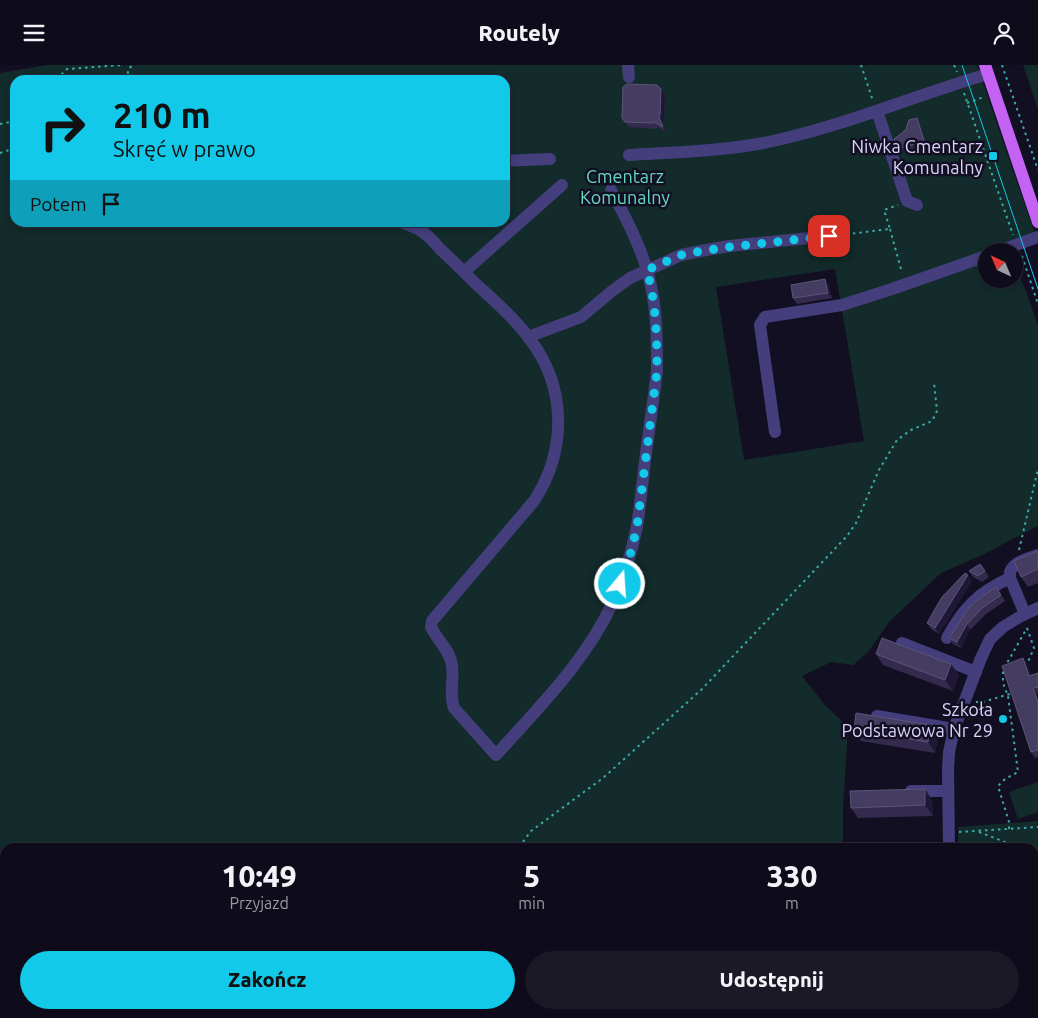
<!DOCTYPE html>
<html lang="pl">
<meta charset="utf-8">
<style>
:root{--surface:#0e0b1a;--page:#1c1927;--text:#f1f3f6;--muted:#9b9ba2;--line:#2e2b39;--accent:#12c9e9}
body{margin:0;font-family:Ubuntu,sans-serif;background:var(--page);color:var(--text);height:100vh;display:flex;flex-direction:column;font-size:19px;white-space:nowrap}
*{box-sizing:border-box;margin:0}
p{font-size:16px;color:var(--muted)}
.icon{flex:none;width:28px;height:28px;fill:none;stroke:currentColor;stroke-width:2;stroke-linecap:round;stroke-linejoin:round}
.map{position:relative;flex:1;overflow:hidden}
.panel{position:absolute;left:0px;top:778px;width:1039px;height:176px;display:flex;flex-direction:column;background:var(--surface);border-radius:15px 15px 0 0;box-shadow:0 2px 8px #0003,0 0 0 1px var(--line)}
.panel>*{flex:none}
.top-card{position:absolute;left:10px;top:10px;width:500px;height:152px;border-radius:15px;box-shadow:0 2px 8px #0003,0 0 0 1px var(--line);background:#12c9e9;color:#111;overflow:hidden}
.needle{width:32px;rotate:316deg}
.buttons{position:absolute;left:978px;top:178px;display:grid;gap:10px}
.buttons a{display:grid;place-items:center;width:45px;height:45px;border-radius:50%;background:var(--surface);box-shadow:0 2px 8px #0003,0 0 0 1px var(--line);font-size:25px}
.pin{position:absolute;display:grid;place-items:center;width:42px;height:42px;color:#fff;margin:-21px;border-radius:10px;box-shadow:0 2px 8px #0006}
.me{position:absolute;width:55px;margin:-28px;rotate:18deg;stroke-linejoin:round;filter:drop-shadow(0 0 4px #0008)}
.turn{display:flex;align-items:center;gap:18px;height:105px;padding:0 20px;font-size:22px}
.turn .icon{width:65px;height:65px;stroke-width:2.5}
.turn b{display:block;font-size:35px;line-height:42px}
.then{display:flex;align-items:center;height:48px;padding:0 20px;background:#0003;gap:10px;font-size:19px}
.eta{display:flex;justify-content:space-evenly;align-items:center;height:85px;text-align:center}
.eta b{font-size:30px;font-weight:800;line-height:35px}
.primary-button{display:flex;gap:10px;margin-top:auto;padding:10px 20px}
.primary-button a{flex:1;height:58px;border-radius:30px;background:var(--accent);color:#111;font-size:20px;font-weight:800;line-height:58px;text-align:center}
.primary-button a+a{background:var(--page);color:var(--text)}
header{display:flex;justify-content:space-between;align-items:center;height:65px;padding:0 20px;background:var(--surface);font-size:22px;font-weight:800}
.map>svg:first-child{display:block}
</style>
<header><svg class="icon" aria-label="menu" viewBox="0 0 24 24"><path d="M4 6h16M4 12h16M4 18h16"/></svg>Routely<svg class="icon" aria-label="person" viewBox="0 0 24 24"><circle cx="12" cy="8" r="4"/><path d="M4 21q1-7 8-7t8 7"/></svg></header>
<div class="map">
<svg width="1038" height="953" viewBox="0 0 1038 953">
<rect width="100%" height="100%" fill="#130f22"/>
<g fill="#132b2b" fill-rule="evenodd">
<path d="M47,0H977L1038,178L1014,187L986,186V214H1014V198L1027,229L1038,261V461L982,490L941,508L890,556L868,587L853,600L831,597L802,611L825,640L848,662L843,745V782H5V949H796L789,953H0V8ZM15,15H505V158H15ZM835,204L864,376L744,395L716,222Z"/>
<path d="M1023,0H1038V44Z"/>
<path d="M1038,717V747L1018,754L1009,727Z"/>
<path d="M1038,756V884L1034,879V782H958V762Z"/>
</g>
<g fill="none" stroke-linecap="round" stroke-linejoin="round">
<g stroke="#38abaa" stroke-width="2" stroke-dasharray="2.5 4" stroke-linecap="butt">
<path d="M861,0L873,36"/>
<path d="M954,0L957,7"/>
<path d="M1002,0L1038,105"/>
<path d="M58,15L60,11L67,4L122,0"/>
<path d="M126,15L129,3L134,0"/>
<path d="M964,28L1013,170"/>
<path d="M967,38L984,32"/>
<path d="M0,59L15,56"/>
<path d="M0,88L15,83"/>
<path d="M890,164L902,208"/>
<path d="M840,170L890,164L884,145L898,140"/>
<path d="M1022,191L1038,239"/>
<path d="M1019,485L1038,404"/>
<path d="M1027,563L1034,583L1028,597"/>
<path d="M976,637H983L1013,628"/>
<path d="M1009,764V757L998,721L1005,714L1018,707L1008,631L1003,618V605L1027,563"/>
<path d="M959,767L1038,762"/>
<path d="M979,767L1018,782"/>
<path d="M519,782L531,766L603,713L701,625L847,471L856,458L879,405L897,375L911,365L932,356L937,346L934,318"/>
<path d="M1034,791L1038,794"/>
<path d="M1034,819L1038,820"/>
<path d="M1034,849L1038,845"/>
<path d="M380,953L383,949"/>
</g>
<g stroke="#443e7d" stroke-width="12">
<path d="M628,0L629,12"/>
<path d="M877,46L907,136L917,140"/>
<path d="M629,90C677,87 726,86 773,76C847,60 916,30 988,9"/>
<path d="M505,96L550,94"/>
<path d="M404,158C410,161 418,163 424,168C430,172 435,178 440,184C451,194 462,205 473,216C491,233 515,253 529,273C567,322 567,385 534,436L432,556L431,562C437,575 450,585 452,600C454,614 449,629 454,643L496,690C539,642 586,596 613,537C624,513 632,486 637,461C640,442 642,423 644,404C648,371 653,339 657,306C657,278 657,249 651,221C644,187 627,155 611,125"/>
<path d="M999,186L1038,172"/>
<path d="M465,206L562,120"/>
<path d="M528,272L581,252L612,226L630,213L681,190L701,186L729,181L829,171"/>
<path d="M775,367L760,260L765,252L842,240L892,224L986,191"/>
<path d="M1025,549L1010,513C1007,498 1027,494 1038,490"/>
<path d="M947,573C963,543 979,527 1010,513"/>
<path d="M902,578L976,607"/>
<path d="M877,651L954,664"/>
<path d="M911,726H948"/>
<path d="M949,782L948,704L949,687L954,664L981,593L990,574L1003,562L1021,551L1038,543"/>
<path d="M1034,895L1038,900"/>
<path d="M948,949L951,953"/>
<path d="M1018,949L1022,953"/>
</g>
<path stroke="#c463f3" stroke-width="12" d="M985,0L1038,157"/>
<path stroke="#12c9e9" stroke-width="1" d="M962,0L1038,224"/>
</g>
<g fill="#332a4e">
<path d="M665,30L664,56L662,58L667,68L658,62L656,64L629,62L622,53Z"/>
<path d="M918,55L926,78L899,86L898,84L902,68Z"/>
<path d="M825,214L829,220L832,233L797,239L793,233Z"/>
<path d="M1038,486V518L1028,522L1021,512Z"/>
<path d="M980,499L989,512L982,517L973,512L969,506Z"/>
<path d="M972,516L939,569L931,564L927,558Z"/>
<path d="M996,522L1005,536L986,549L970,565L961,583L953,579L949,573Z"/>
<path d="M876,589L959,610L953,626L883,600Z"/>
<path d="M1023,593L1027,599L1031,611L1038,608V628L1037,629L1038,631V692L1035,693L1031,687Z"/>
<path d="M854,665L938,671L935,688L861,676Z"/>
<path d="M932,735L933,751L858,753L851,743Z"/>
<path d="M1034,903L1038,908V935L1037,936L1034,932Z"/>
</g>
<g fill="#1e1735">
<path d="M661,24L665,30L664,56L662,58L667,68L663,62L659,52Z"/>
<path d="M825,214L829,220L832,233L828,228Z"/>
<path d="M968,510L972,516L939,569L935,563Z"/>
<path d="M967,559L970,565L961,583L957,577Z"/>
<path d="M1023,593L1027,599L1033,616L1029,611Z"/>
<path d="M951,599L959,610L953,626L945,615Z"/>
<path d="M1033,623L1038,631V637Z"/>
<path d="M930,660L938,671L935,688L928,677Z"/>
<path d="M925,724L932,735L933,751L925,740Z"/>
</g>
<g fill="#453c61" stroke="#5c5479">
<path d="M627,19L657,20L661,24L660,50L659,52L663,62L654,57L652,58L625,57L622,53L623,22Z"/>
<path d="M917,53L924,76L898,84L894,74L902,68L906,64L909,55Z"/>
<path d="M825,214L828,228L793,233L791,220Z"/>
<path d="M1038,486V504L1021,512L1014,496Z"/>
<path d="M980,499L985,506L978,511L969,506Z"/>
<path d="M965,508L968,510L935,563L927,558L942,532Z"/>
<path d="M996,522L1001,530L982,543L967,559L957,577L949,573L968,544L976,536Z"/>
<path d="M882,573L951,599L945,615L876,589Z"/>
<path d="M1023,593L1029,611L1038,608V622L1033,623L1038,637V685L1031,687L1002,601Z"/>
<path d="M856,648L930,660L928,677L854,665Z"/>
<path d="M925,724V740L851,743L850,726Z"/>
<path d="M1034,903L1038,908V917L1034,921Z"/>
<path d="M846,949H879L882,953H849Z"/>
<path d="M965,949H983L987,953H968Z"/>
</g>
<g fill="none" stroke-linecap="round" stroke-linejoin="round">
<path stroke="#12c9e9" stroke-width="9" stroke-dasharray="0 16.2" d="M620,519L631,487L637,462L657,306C657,272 656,238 647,205L681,190L701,186L729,182L829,171"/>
</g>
<g fill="#12c9e9" stroke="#130f22" stroke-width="2">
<rect x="988" y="86" width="10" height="10" rx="2.5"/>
<circle cx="1003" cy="654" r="5"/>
</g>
<g text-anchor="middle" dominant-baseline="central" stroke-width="5" stroke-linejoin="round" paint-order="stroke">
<g font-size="18" fill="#dad4fc" stroke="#130f22" text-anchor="end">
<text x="983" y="81">Niwka Cmentarz<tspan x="983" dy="21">Komunalny</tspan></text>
<text x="993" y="644">Szkoła<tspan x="993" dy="21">Podstawowa Nr 29</tspan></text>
</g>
<g font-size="18" fill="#65d6bf" stroke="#130f22">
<text x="625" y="111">Cmentarz<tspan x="625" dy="21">Komunalny</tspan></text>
</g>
</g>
</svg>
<div class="buttons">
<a><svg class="needle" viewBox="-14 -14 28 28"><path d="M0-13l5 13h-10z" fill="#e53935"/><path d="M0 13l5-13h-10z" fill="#9b9ba2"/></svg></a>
</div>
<div class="pin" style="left:829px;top:171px;background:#d93025"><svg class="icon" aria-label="arrive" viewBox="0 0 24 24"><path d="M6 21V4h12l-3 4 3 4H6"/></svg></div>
<svg class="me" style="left:620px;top:519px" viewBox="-20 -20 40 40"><circle r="17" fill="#12c9e9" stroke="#fff" stroke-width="3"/><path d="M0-11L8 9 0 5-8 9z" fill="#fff"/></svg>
<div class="top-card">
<div class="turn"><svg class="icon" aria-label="right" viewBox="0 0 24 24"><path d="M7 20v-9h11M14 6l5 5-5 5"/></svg><div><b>210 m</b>Skręć w prawo</div></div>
<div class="then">Potem<svg class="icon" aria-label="arrive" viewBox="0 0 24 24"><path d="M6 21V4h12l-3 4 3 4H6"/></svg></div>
</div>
<section class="panel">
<div class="eta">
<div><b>10:49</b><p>Przyjazd</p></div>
<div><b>5</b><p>min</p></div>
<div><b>330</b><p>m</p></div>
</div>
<div class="primary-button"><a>Zakończ</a><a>Udostępnij</a></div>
</section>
</div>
